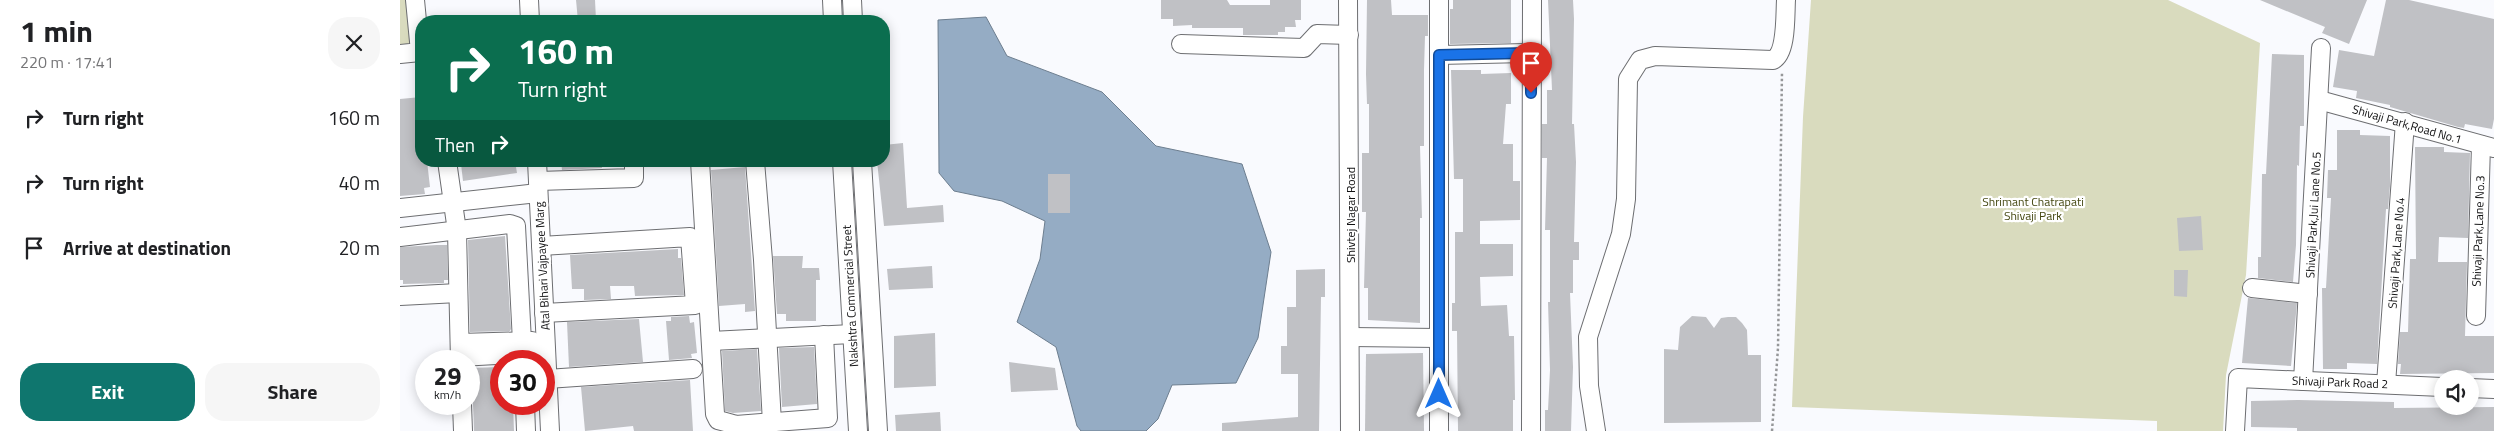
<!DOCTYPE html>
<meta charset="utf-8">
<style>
:root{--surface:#fff;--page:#f6f6f6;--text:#202124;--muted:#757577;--accent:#0f766e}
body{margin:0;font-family:"Titillium Web",sans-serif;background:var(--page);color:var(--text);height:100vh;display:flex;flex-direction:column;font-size:19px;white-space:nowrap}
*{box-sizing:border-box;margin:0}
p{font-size:16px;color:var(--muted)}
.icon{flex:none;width:28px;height:28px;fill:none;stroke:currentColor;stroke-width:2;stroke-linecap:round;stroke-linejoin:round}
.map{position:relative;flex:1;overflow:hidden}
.sheet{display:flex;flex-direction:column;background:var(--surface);width:400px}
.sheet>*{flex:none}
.hud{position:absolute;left:15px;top:15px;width:475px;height:152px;border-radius:20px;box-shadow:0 2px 12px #0003;background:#0b6e4f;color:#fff;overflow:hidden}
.controls{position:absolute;left:2034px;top:370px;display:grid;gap:10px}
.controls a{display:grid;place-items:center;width:45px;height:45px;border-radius:50%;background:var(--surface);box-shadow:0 2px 12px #0003;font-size:25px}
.speed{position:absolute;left:15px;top:350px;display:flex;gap:10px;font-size:25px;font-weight:700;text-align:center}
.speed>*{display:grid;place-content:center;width:65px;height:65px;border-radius:50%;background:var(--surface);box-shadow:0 2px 12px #0003;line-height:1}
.speed small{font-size:12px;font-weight:400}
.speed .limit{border:8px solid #d22;background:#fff;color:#111}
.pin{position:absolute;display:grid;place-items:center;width:42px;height:42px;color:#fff;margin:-51px -21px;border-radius:50% 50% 50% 0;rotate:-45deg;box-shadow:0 0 5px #0007}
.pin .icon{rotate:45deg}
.me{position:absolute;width:55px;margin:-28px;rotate:0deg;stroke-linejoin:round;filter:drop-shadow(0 0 4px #0008)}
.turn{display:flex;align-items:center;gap:18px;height:105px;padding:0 20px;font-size:22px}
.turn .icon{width:65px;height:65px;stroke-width:2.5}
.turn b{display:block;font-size:35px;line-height:42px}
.then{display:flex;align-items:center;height:48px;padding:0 20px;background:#0003;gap:10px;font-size:19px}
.round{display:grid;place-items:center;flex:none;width:52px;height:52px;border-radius:20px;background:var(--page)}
.overview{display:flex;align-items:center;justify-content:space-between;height:85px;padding:0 20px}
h1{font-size:30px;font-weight:700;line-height:38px}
.primary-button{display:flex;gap:10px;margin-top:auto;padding:10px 20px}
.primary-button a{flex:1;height:58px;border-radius:20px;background:var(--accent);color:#fff;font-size:20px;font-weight:700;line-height:58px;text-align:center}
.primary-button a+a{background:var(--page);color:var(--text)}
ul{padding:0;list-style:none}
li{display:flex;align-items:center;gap:15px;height:65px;padding:0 20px}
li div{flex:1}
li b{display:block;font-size:19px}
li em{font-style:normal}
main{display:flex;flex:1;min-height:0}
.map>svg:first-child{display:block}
</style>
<main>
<section class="sheet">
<div class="overview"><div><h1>1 min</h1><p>220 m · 17:41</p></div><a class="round"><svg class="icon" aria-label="close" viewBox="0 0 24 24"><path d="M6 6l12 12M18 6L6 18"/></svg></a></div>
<ul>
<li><svg class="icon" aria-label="right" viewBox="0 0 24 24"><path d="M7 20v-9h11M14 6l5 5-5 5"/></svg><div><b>Turn right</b></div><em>160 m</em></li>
<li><svg class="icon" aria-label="right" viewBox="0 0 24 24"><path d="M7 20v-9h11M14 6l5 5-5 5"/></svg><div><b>Turn right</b></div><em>40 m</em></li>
<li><svg class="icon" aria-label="arrive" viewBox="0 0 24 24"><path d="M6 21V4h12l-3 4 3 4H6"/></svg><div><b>Arrive at destination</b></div><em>20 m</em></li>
</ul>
<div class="primary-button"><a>Exit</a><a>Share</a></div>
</section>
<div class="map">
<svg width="2094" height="431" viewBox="0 0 2094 431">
<rect width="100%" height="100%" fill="#f9fafe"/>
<g fill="#d9dbbe">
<path d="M0,0H15L20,52L0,54Z"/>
<path d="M1411,0H1768L1860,43L1846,275L1826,375L1823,431H1757V421L1392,407L1403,117Z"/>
</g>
<path fill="#95acc4" stroke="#6d7e8f" d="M586,17L607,56L702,92L756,146L842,164L871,252L858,338L836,383L772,385L758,419L746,431H681L677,426L656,347L617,322L640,259L645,221L602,201L554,191L539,173L538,20Z"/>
<g fill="#c0c1c5">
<path d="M176,0H195L196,20L178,21Z"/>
<path d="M761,0H827L830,5H870V0H901V20H895L896,27H885V32H878V35H843V28H792V25L773,26V19H761Z"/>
<path d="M967,0H991L992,15H1028V36H1025L1024,70V146H1020L1022,218H1020V323L968,320V288H964L966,212H962V153H969V104H967L966,74Z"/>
<path d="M1053,0H1111V43L1050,44V9H1053Z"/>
<path d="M1148,0H1173L1174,19L1172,124H1174L1176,162L1174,242H1179V260H1173V293H1170L1173,367L1171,431H1145V410H1148L1150,370L1148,302H1150V230H1145L1147,158H1142V124H1147V90H1152Z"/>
<path d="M1860,0H1967L1949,44L1922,33L1925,27Z"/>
<path d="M1986,0H2009L2094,19V119L2092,129L2065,124L2064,128L2058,127L1990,107V105L1956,98L1957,91L1933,87L1939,50L1974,56Z"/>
<path d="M1872,54L1904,55V126H1900L1899,166L1897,165L1896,245L1893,282L1858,278V257H1861L1862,174H1866Z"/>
<path d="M1051,70H1081V74L1111,73V104H1106L1103,144H1113V181H1120V220L1080,221V244H1113V276L1080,277L1081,306L1107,305L1109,336H1114L1115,400H1113V431H1058L1057,331H1052V303H1055V232H1063V179H1054Z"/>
<path d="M21,97V161H27L30,187L24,188L25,194L0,196V99Z"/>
<path d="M1937,130H1960V135L1990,136V186L1988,209H1986L1977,364L1947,363V369H1923L1922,288H1926L1931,198H1927L1928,170H1937Z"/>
<path d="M503,143L507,208L543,205L544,222L484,226L477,161H484V145Z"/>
<path d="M2015,147H2044V152L2070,153L2068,238L2039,237L2038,262H2067L2065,336H2094V373L2000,374L2001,364H1998L2000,332H2008L2010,259H2016Z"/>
<path d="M67,161H115L117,173L63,181L61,164Z"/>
<path d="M161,161H201L202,168L162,170Z"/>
<path d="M345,167L355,311L345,312V304L319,306L311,170Z"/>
<rect x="648" y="174" width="22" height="39"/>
<path d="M1801,216L1803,250L1779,251L1777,218Z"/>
<path d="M105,236L111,329L110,331L70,332L68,240Z"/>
<path d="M37,245H47L48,280H44V283L3,284V280H0V247Z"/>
<path d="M278,249V258H281L284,295L235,296L234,286H210L211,299L184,300V289H172L170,255Z"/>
<path d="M373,256H403L402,268H419L420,280H416V321H386V314H377Z"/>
<path d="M532,266L533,288L489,290L487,269Z"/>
<path d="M925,269V297H921L919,431H822V423L898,417V374H881V346H887V307H896V270Z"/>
<path d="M1774,270H1788L1787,297L1774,296Z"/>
<path d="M1848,298L1897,303L1891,366L1842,363Z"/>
<path d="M289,316L290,323L294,322L297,353L291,354L292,358L269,360L266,321H271V317Z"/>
<path d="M1292,316L1306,317L1314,328L1321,318L1328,317H1336L1342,323L1347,330L1348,355H1361V422L1264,423V349L1278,350L1280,327Z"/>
<path d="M239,319L243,362L169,367L167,322Z"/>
<path d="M535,333L536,386L494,388V336Z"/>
<path d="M414,347L417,404L382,407L379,348Z"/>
<path d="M357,349L361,411L333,413L325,411L322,351Z"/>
<path d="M1023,353L1024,431H965L966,354Z"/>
<path d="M609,362L655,368L658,390L611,392Z"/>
<path d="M101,367V404H113L114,431H74L73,404L69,396V368Z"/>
<path d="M290,380L293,431H234L233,426L185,431L181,387Z"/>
<path d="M1898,400L1994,402V408L2094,407V431H1897V428L1851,427V401Z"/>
<path d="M540,412L541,431H496L495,415Z"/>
</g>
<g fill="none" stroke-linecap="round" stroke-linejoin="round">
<defs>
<g id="minor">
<path d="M129,0L130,21"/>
<path d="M432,0L433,21"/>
<path d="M452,0L453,21"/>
<path d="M948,0L950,431"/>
<path d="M1039,0V431"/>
<path d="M781,44L904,48L917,34L949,35"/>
<path d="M0,54L20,52L15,0"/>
<path d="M1039,55L1131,53"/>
<path d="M1919,100L2094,148"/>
<path d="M47,161L57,231L60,361"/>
<path d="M137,161L150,431"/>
<path d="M300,161L315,414L318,420L336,425L428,418L424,335"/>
<path d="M355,161L363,260L372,423"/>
<path d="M442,161L458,431"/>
<path d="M462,161L478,431"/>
<path d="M138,181L234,178V161"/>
<path d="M0,208L138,193"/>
<path d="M0,237L110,224L116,226L123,361"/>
<path d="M141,246L290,237L295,305L144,313"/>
<path d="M1852,288L1908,294"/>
<path d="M0,296L58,293"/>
<path d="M2076,316L2081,145"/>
<path d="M951,337L1038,338"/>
<path d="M311,341L452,334"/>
<path d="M60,343L132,341"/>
<path d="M60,357L133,353"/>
<path d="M147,379L293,369"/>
<path d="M1903,381L1921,48"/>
<path d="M1986,384L2005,122"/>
<path d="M2070,388L2094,389"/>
<path d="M62,404L63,431"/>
<path d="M125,404L126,431"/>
<path d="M1131,431L1132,0"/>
<path d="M1196,431L1189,386L1188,337L1221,234L1226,199L1228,79L1240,60L1255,56L1373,60C1387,53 1385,15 1386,0"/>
<path d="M1835,431L1838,378L2042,387"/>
</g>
</defs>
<use href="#minor" stroke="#6d6e71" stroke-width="20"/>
<path stroke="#969799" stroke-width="2.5" stroke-dasharray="2.5 2.5" stroke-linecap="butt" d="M1372,431L1378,348L1382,72"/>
<use href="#minor" stroke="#fff" stroke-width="18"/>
</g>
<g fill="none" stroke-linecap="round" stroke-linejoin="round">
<defs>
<path id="route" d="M1039,394V55L1131,53V93"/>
</defs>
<use href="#route" stroke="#114b97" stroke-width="12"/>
<use href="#route" stroke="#1a73e8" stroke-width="9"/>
</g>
<g text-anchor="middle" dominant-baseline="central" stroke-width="4.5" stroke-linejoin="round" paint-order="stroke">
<g font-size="12" fill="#111112" stroke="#fff">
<text transform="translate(2007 124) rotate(16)">Shivaji Park,Road No.1</text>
<text transform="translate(950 215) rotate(-90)">Shivtej Nagar Road</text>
<text transform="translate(1913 215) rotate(-87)">Shivaji Park,Jui Lane No.5</text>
<text transform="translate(2078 231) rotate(-88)">Shivaji Park,Lane No.3</text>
<text transform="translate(1996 253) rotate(-86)">Shivaji Park,Lane No.4</text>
<text transform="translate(142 266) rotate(-93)">Atal Bihari Vajpayee Marg</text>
<text transform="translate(450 296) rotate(-93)">Nakshtra Commercial Street</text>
<text transform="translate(1940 382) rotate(2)">Shivaji Park Road 2</text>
</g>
<g font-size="12" fill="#454812" stroke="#fff">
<text x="1633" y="201">Shrimant Chatrapati<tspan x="1633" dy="14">Shivaji Park</tspan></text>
</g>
</g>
</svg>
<div class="controls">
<a><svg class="icon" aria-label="sound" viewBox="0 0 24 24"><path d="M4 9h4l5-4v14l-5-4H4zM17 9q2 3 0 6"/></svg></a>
</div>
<div class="speed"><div>29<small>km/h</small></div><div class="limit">30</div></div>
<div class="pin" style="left:1131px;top:93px;background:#d93025"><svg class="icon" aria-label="arrive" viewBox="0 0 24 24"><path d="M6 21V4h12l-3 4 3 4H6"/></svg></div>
<svg class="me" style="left:1039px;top:394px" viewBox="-20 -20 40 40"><path d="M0-17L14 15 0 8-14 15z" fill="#1a73e8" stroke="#fff" stroke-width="4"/></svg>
<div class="hud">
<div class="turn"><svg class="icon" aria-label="right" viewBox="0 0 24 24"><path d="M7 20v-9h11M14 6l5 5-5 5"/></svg><div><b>160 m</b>Turn right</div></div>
<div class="then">Then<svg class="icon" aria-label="right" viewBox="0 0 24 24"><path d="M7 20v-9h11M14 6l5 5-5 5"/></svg></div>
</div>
</div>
</main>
